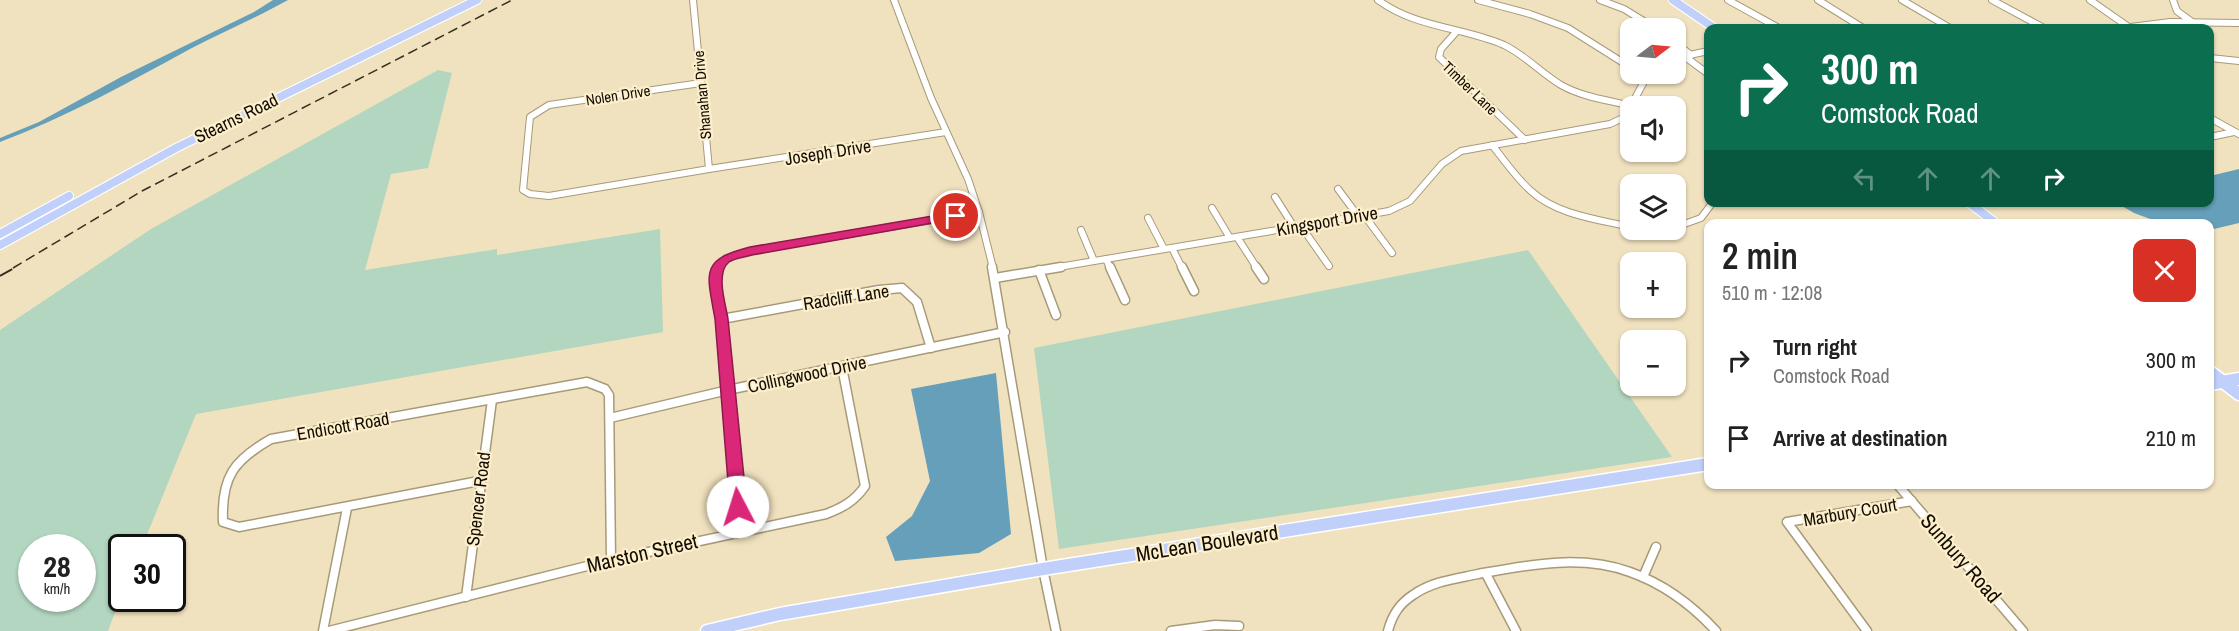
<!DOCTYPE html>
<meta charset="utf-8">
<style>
:root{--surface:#fff;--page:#f6f6f6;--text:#222;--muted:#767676}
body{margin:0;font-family:"Archivo Narrow",sans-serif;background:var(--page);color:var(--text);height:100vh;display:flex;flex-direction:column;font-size:22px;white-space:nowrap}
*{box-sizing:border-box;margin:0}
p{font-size:20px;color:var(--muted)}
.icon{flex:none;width:33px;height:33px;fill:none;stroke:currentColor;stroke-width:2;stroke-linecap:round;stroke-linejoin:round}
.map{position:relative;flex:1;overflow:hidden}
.sheet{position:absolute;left:1704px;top:219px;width:510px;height:270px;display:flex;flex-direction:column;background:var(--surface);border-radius:12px;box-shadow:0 2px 4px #0004}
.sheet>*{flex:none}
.hud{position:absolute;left:1704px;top:24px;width:510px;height:183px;border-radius:12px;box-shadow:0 2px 4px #0004;background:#0b6e4f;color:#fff;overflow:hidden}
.needle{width:39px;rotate:74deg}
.buttons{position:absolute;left:1620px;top:18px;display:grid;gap:12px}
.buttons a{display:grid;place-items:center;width:66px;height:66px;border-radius:12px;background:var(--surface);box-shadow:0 2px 4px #0004;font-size:30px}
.speed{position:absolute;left:18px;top:534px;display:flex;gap:12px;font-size:30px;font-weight:700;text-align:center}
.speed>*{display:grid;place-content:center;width:78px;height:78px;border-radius:50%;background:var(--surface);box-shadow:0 2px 4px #0004;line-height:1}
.speed small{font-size:15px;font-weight:400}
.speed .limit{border:3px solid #111;border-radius:9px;background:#fff;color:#111}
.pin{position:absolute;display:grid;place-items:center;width:51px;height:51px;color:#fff;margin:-26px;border:3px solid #fff;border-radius:50%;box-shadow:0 2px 6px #0007}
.me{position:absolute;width:66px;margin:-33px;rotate:355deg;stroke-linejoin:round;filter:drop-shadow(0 0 4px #0008)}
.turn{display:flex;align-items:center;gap:21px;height:126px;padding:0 18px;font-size:27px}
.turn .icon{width:78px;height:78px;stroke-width:2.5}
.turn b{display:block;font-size:42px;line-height:51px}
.lanes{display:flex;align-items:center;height:57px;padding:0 18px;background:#0003;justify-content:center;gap:30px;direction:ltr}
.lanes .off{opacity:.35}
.round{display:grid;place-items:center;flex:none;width:63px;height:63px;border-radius:12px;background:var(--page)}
.summary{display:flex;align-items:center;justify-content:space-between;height:102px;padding:0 18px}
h1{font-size:36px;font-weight:600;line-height:45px}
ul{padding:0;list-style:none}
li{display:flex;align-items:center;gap:18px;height:78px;padding:0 18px}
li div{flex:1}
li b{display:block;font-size:22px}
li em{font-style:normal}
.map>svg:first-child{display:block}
</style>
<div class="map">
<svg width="2239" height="631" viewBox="0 0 2239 631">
<rect width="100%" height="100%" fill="#f1e2bf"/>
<g fill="#b2d6bf" fill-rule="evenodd">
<path d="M438,70L452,73L428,168L391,174L365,270L497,249V255L660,229L663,332L196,414L142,547L122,548L121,597L108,631H0V330L151,229ZM32,548H82V598H32Z"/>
<path d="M1528,250L1672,457L1059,549L1034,348Z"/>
</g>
<g fill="#659fb9">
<path d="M273,0H288C256,18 222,32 190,49C128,83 66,117 0,142V138L39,122L121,77L254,12Z"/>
<path d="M2239,169V223L2210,230V224L2161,223L2134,213L2117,203L2210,202V176Z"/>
<path d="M996,373L1011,534L979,553L895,561L886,537L912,516L930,481L911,389Z"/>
</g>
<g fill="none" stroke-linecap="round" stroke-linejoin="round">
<defs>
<g id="minor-far1">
<path d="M693,0L701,83"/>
<path d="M894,0L931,98L968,179L979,212L993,268"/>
<path d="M1378,0C1416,28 1462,27 1504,45C1525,55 1541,73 1561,85C1582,97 1608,100 1632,106"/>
<path d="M1478,0L1530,14L1568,28L1630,67"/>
<path d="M1600,0L1624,9L1655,28"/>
<path d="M1728,0L1779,28"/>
<path d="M1818,0L1863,28"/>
<path d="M1902,0L1950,28"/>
<path d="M1992,0L2044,28"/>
<path d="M2090,0L2130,28"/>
<path d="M2173,0L2177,11L2192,22"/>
<path d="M2123,28L2170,22L2239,23"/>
<path d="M1457,31L1441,49L1439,57L1525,140"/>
<path d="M1676,43L1691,55"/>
<path d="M1684,56L1707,73"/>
<path d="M1676,58L1708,51"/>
<path d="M2210,58L2239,61"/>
<path d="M701,83L709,169L549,196L530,194L523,190L530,117L549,105Z"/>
<path d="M1631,106L1648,74"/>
<path d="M2210,118L2239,134"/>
<path d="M2210,137L2234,132"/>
<path d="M1492,145C1505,161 1516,178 1531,191C1557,215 1597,219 1630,227"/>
<path d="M709,169L946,132"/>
<path d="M1338,189L1358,216"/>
<path d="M1275,197L1294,227"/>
<path d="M1212,208L1230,238"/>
<path d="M1364,215L1392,253"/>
<path d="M1148,218L1164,249"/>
<path d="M1301,226L1329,266"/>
<path d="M1676,227L1701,218L1713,202"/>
<path d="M1081,230L1094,261"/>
<path d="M1237,237L1257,268"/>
<path d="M1172,248L1182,268"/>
<path d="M1106,259L1110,268"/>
<path d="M718,268L726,258L750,251L979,212"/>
<path d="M1053,268L1389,211L1410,201L1442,164L1461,151L1610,124L1625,117L1630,108"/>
</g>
<g id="minor">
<path d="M719,267L716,286L722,319L740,531"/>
<path d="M992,267L1043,569L1056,631"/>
<path d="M1110,267L1125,300"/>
<path d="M1182,267L1194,291"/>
<path d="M1256,267L1264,279"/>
<path d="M1039,270L1056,315"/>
<path d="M995,278L1061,267"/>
<path d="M722,319L879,290L902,288L917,302L931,348"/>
<path d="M610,418L728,390L1005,332"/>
<path d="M479,481L239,527L223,522C221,477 234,460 271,439L587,382L605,389L609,395L611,560"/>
<path d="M1897,484L2023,631"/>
<path d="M1486,574L1516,631"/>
<path d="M1643,577L1656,547"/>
<path d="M466,597L492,400"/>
<path d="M323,631L347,508"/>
<path d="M329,631L611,560L826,514C842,508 855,501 865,486L842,367"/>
<path d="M1171,631L1215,625L1239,626"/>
<path d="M1388,631C1392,615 1399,604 1413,595C1433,581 1455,579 1478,574C1528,565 1580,554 1630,572C1664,584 1692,605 1716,631"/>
<path d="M1867,631L1787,522L1912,501"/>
</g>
<g id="major-far1">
<path d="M1673,0L1714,28"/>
<path d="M1968,202L1997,224"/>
<path d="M0,234L69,196"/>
<path d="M0,245L176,148L477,0"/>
</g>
<g id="major">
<path d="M2210,372L2239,394"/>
<path d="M2210,384L2239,379"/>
<path d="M707,631L780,614L1043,569L1708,464"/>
</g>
</defs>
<use href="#minor-far1" stroke="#a89a79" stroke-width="8"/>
<use href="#minor" stroke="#a89a79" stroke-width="11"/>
<use href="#major-far1" stroke="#fff" stroke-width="10"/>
<use href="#major" stroke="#fff" stroke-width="15"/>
<use href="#minor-far1" stroke="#fff" stroke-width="6"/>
<use href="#minor" stroke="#fff" stroke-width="8"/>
<use href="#major-far1" stroke="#c0d0fa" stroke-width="8"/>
<use href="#major" stroke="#c0d0fa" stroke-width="12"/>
<path stroke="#363021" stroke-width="1.5" stroke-dasharray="10 5" stroke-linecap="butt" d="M13,268L142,191L512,0"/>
<path stroke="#363021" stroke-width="2" stroke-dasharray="14 7" stroke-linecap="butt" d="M0,276L16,267"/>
</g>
<path fill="#db2777" stroke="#8e194d" stroke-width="1.5" d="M956,212L963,216L961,218L752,255C745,257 734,258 729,262C715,273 726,305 728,319L747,507L744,512L738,514L733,512L730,507L715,319C707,273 699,260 750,247Z"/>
<g text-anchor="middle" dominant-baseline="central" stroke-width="4.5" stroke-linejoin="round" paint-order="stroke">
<g font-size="15" fill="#130e03" stroke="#feefcc">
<text transform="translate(1470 88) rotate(44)">Timber Lane</text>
<text transform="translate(618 95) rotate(-9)">Nolen Drive</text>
<text transform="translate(702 95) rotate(-95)">Shanahan Drive</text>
</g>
<g font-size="18" fill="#130e03" stroke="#feefcc">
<text transform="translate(236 118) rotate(-26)">Stearns Road</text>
<text transform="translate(828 152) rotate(-9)">Joseph Drive</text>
<text transform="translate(1327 221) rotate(-10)">Kingsport Drive</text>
<text transform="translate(846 297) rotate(-9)">Radcliff Lane</text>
<text transform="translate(807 374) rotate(-12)">Collingwood Drive</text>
<text transform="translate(343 426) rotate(-10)">Endicott Road</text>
<text transform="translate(478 499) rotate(-83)">Spencer Road</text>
<text transform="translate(1850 512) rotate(-10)">Marbury Court</text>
</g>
<g font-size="21" fill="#130e03" stroke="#feefcc">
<text transform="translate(1207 543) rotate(-9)">McLean Boulevard</text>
<text transform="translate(642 553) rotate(-13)">Marston Street</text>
<text transform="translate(1961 558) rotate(49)">Sunbury Road</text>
</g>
</g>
</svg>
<div class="buttons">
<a><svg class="needle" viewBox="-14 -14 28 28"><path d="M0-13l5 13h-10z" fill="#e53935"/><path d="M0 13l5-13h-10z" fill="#767676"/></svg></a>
<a><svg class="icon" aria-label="sound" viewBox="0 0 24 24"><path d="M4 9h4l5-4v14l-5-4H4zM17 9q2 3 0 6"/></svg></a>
<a><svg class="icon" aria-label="layers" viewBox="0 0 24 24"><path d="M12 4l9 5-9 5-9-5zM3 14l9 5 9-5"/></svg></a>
<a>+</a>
<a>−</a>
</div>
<div class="speed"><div>28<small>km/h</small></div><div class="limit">30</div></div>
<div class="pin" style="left:956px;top:216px;background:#d93025"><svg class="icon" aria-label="arrive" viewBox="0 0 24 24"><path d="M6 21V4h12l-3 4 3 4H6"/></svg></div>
<svg class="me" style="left:738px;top:507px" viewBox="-20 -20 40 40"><circle r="19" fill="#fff"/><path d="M0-13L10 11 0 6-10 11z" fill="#db2777"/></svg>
<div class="hud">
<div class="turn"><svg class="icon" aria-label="right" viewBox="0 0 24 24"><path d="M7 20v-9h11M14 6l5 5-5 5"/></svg><div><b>300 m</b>Comstock Road</div></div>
<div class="lanes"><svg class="icon off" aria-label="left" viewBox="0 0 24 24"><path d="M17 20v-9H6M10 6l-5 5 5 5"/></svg><svg class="icon off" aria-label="ahead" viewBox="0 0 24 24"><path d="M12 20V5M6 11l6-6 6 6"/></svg><svg class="icon off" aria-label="ahead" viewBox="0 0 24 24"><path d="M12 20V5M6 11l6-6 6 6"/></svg><svg class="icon" aria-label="right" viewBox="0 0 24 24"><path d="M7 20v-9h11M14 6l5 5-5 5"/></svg></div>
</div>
<section class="sheet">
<div class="summary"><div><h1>2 min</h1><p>510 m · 12:08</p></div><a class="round" style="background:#d93025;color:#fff"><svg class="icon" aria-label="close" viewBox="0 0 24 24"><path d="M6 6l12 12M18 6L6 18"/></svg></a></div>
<ul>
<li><svg class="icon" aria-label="right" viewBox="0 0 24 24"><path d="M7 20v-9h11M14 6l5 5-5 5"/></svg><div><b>Turn right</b><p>Comstock Road</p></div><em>300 m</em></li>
<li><svg class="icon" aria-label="arrive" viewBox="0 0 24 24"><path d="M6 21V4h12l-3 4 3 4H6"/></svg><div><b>Arrive at destination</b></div><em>210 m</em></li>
</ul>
</section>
</div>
